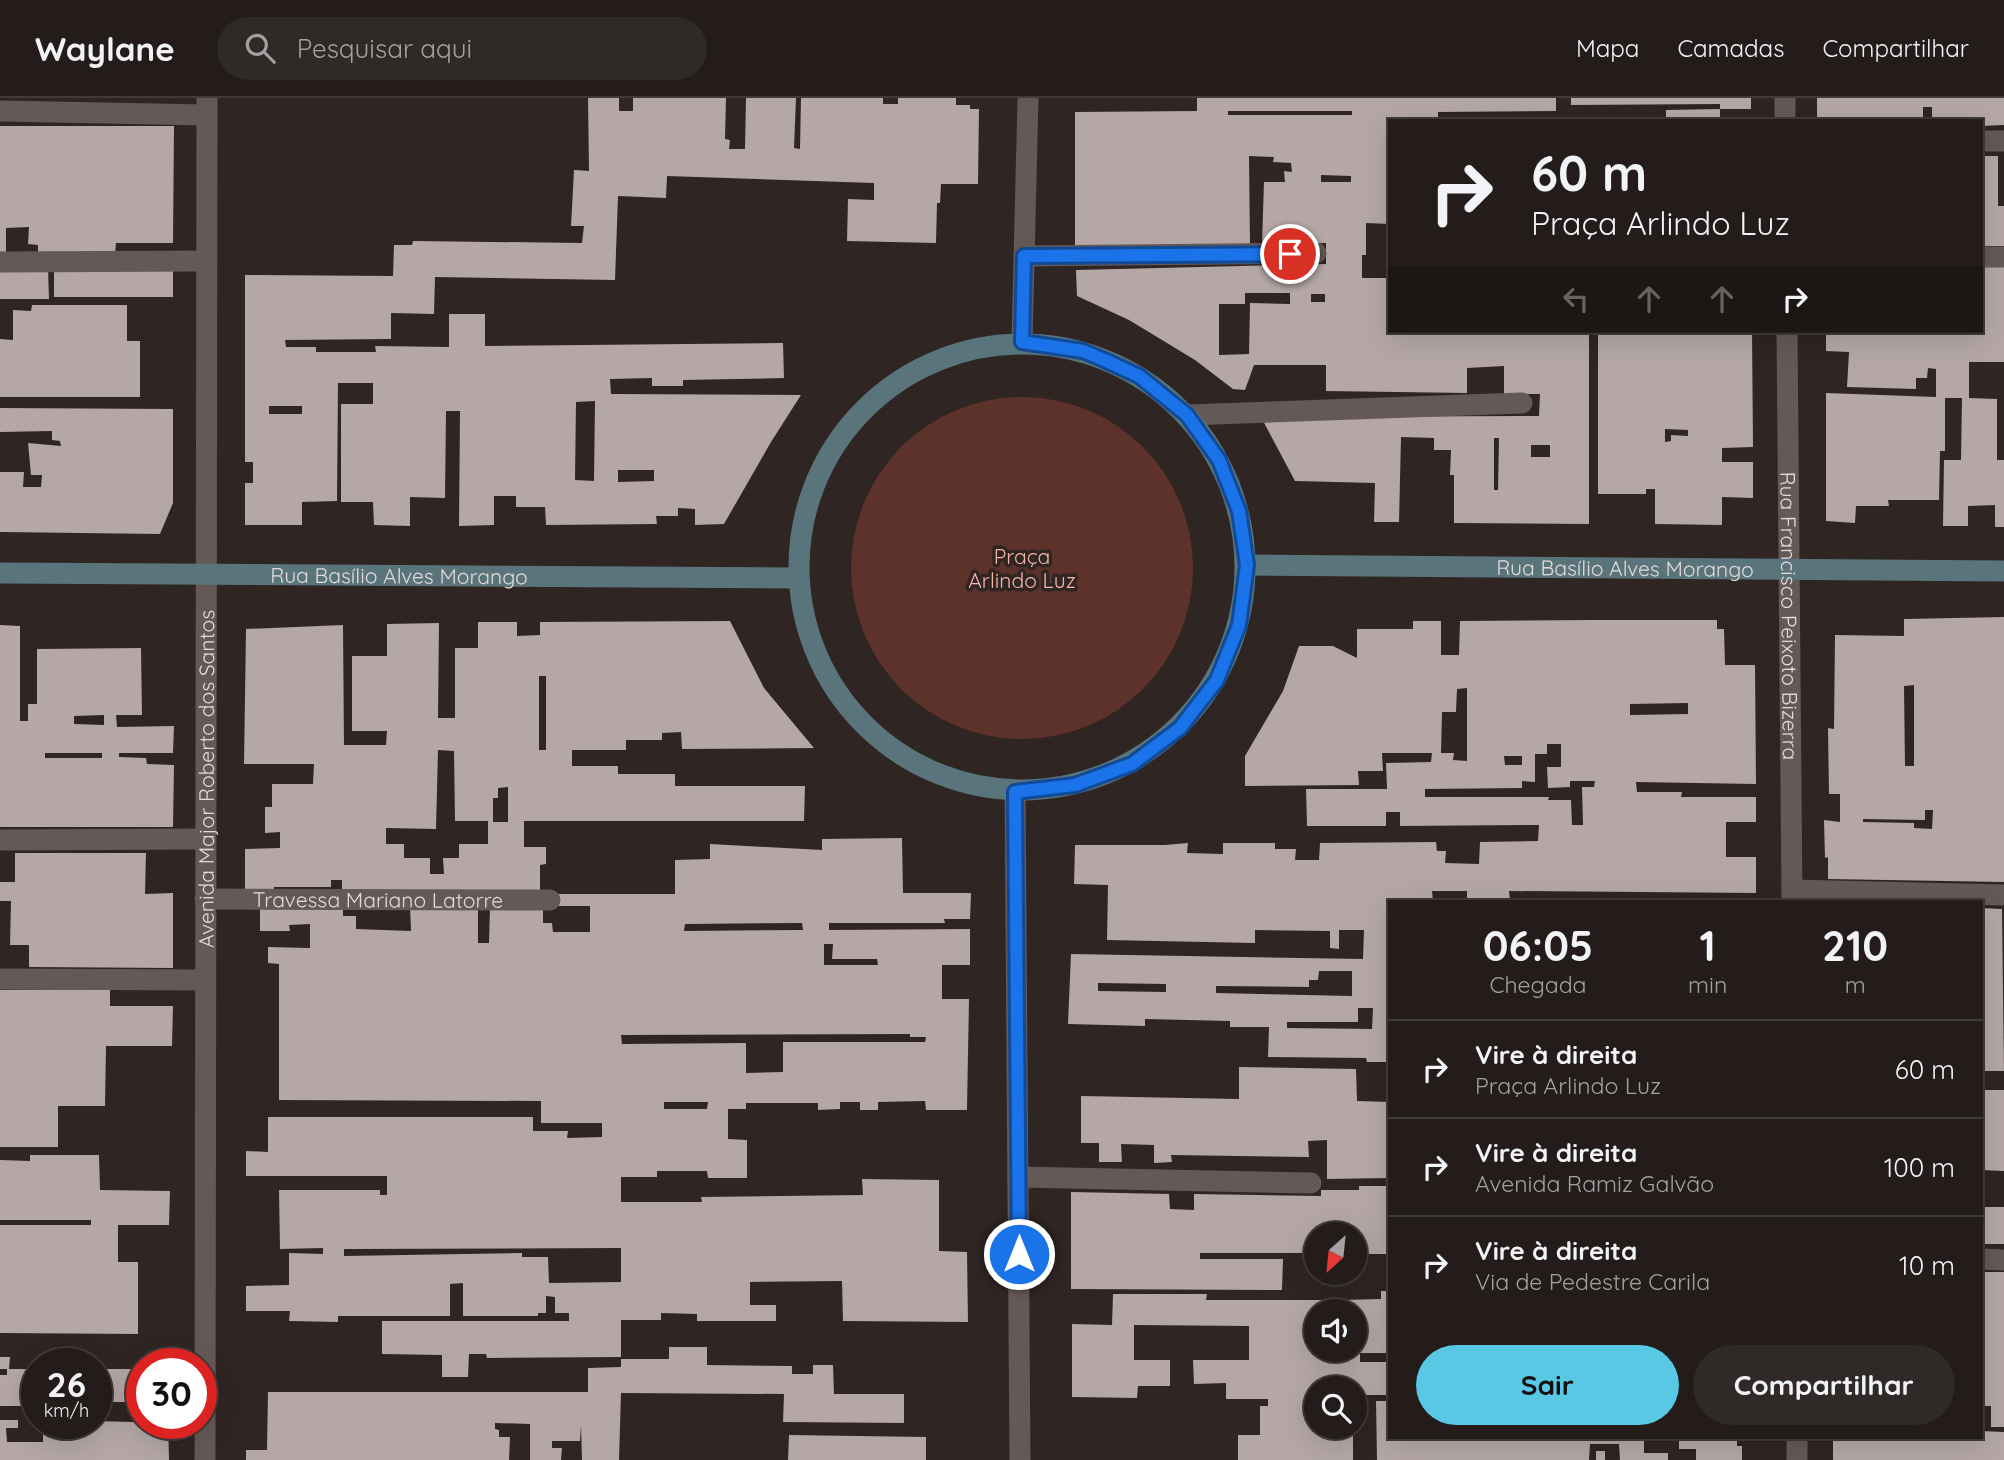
<!DOCTYPE html>
<html lang="pt">
<meta charset="utf-8">
<style>
:root{--surface:#231c1a;--page:#2f2927;--text:#f1f3f6;--muted:#a3a1a2;--line:#403a39;--accent:#59c8e5}
body{margin:0;font-family:Quicksand,sans-serif;background:var(--page);color:var(--text);height:100vh;display:flex;flex-direction:column;font-size:26px;white-space:nowrap}
*{box-sizing:border-box;margin:0}
p{font-size:23px;color:var(--muted)}
.icon{flex:none;width:38px;height:38px;fill:none;stroke:currentColor;stroke-width:2;stroke-linecap:round;stroke-linejoin:round}
.map{position:relative;flex:1;overflow:hidden}
.details{position:absolute;left:1388px;top:802px;width:595px;height:539px;display:flex;flex-direction:column;background:var(--surface);border-radius:0px;box-shadow:0 7px 28px #0002,0 0 0 2px var(--line)}
.details>*{flex:none}
.banner{position:absolute;left:1388px;top:21px;width:595px;height:214px;border-radius:0px;box-shadow:0 7px 28px #0002,0 0 0 2px var(--line);background:#231c1a;color:var(--text);overflow:hidden}
.needle{width:46px;rotate:207deg}
.fabs{position:absolute;left:1304px;top:1124px;display:grid;gap:14px}
.fabs a{display:grid;place-items:center;width:63px;height:63px;border-radius:50%;background:var(--surface);box-shadow:0 7px 28px #0002,0 0 0 2px var(--line);font-size:35px}
.speed{position:absolute;left:21px;top:1250px;display:flex;gap:14px;font-size:35px;font-weight:700;text-align:center}
.speed>*{display:grid;place-content:center;width:91px;height:91px;border-radius:50%;background:var(--surface);box-shadow:0 7px 28px #0002,0 0 0 2px var(--line);line-height:1}
.speed small{font-size:18px;font-weight:400}
.speed .limit{border:10px solid #d22;background:#fff;color:#111}
.pin{position:absolute;display:grid;place-items:center;width:60px;height:60px;color:#fff;margin:-30px;border:4px solid #fff;border-radius:50%;box-shadow:0 2px 7px #0007}
.me{position:absolute;width:77px;margin:-38px;rotate:0deg;stroke-linejoin:round;filter:drop-shadow(0 0 5px #0008)}
.turn{display:flex;align-items:center;gap:24px;height:147px;padding:0 28px;font-size:32px}
.turn .icon{width:91px;height:91px;stroke-width:2.5}
.turn b{display:block;font-size:49px;line-height:60px}
.lanes{display:flex;align-items:center;height:66px;padding:0 28px;background:#0003;justify-content:center;gap:35px;direction:ltr}
.lanes .off{opacity:.35}
.eta{display:flex;justify-content:space-evenly;align-items:center;height:119px;text-align:center}
.eta b{font-size:42px;font-weight:700;line-height:49px}
.primary-button{display:flex;gap:14px;margin-top:auto;padding:14px 28px}
.primary-button a{flex:1;height:80px;border-radius:42px;background:var(--accent);color:#111;font-size:28px;font-weight:700;line-height:80px;text-align:center}
.primary-button a+a{background:var(--page);color:var(--text)}
ul{padding:0;list-style:none}
li{display:flex;align-items:center;gap:21px;height:98px;padding:0 28px;border-top:2px solid var(--line)}
li div{flex:1}
li b{display:block;font-size:26px}
li em{font-style:normal}
header{display:flex;align-items:center;gap:42px;box-sizing:border-box;height:98px;padding:0 35px;background:var(--surface);border-bottom:2px solid var(--line)}
header strong{font-size:33px}
nav{display:flex;gap:38px;margin-inline-start:auto;font-size:24px}
.search{width:490px;height:63px;background:var(--page);display:flex;align-items:center;gap:18px;box-sizing:border-box;padding:0 24px;border-radius:38px;color:var(--muted);font-size:26px}
.map>svg:first-child{display:block}
</style>
<header>
<strong>Waylane</strong>
<div class="search"><svg class="icon" aria-label="search" viewBox="0 0 24 24"><circle cx="10" cy="10" r="6"/><path d="M15 15l6 6"/></svg>Pesquisar aqui</div>
<nav><a>Mapa</a><a>Camadas</a><a>Compartilhar</a></nav>
</header>
<div class="map">
<svg width="2004" height="1362" viewBox="0 0 2004 1362">
<rect width="100%" height="100%" fill="#2f2523"/>
<circle fill="#5d322a" cx="1022" cy="470" r="171"/>
<g fill="#b4a7a5" fill-rule="evenodd">
<path d="M588,0H619V13H633V0H726L725,41L730,42L729,51H745L746,0H796L794,50L800,51L801,0H883V6H898V0H956V7H970V11H979L978,86H941L940,105H937L936,145L847,143L848,101L874,102V85L667,78L666,100L618,98L615,182L435,179L434,216L391,215V241L285,242L286,249H316V254H376L375,248L449,249V216H485V248L783,245L784,280L683,282V288H652V280L610,281L611,296L801,297L771,344L724,426L695,427V411L678,410V418H656L657,426L546,427L545,409H516V398H494V427L459,428L460,313H446L445,400L410,399V428L374,427L373,404H341V306H373V285H338L337,403L302,404V427H245V385H253V364H245V177L393,178L394,147H412L413,143L582,145L584,128H571L574,72L589,73ZM595,303L594,383L575,382L576,304ZM269,308H302V316H269ZM618,372H654V383L618,384Z"/>
<path d="M1197,0H1556V13L1438,14V23H1390V126L1366,125V157H1362V180H1387V173H1390V233H1579V236H1589V426L1454,425V377H1450L1451,352H1434V340L1401,339L1399,424H1374L1375,385L1295,383L1261,319L1539,318L1540,296H1504V268L1467,270V295L1326,293V267H1254L1245,292L1233,291L1195,262L1129,222L1077,198L1076,172L1326,166V145L1262,146L1264,84H1285L1284,73L1292,74L1291,65L1273,64L1274,59L1249,58L1250,147L1075,148V14L1197,13ZM1228,13H1352V17H1228ZM1321,77L1351,78V84H1321ZM1245,195H1290V206L1250,205L1249,256L1219,257V206H1245ZM1311,196H1325V204H1311ZM1494,340H1499L1498,392H1494ZM1531,347H1550V359H1531Z"/>
<path d="M1571,0H1751V11H1720V6L1571,7Z"/>
<path d="M1817,0H2004V27L1981,28V23H1932V9H1923V21L1817,23Z"/>
<path d="M1720,11V23H1666V12Z"/>
<path d="M0,28H174L173,145H116L115,156H38V147L28,146L29,129L6,130V157H0Z"/>
<path d="M1981,58H1998V108H2004V148H1981Z"/>
<path d="M1981,167H2004V264H1969V300L1997,301V362H2004V429H1995V407L1968,408V428H1943L1944,362H1961L1962,300H1945V353H1940L1939,402H1888L1889,408H1856L1855,425L1826,423V295L1936,299V271L1928,270L1927,280H1916V291L1847,289L1849,254L1826,253V233H1981Z"/>
<path d="M0,170H48L49,201H0Z"/>
<rect x="54" y="170" width="119" height="29"/>
<path d="M32,207H127V243H140V299H0V241L13,242V212L31,213Z"/>
<path d="M1589,233H1752L1753,349L1722,350V364H1753V400L1722,399V427L1655,426V391H1646V396H1598V237H1589ZM1665,331L1688,332V338L1671,337V343L1665,344Z"/>
<path d="M0,310L173,311V405L160,436L0,434V374H24L23,389H41L42,377H31L28,345L61,348L60,343L52,342V333L0,334Z"/>
<path d="M2004,519V784L1828,781V759L1825,760L1824,722L1840,724V696H1829L1828,630L1834,631L1835,537L1904,538V521ZM1914,587V668H1905L1904,588ZM1925,712H1933L1932,731L1914,730V725L1863,724V721L1925,722Z"/>
<path d="M1594,522H1717V531H1724L1725,567H1755L1756,686L1636,684L1637,694H1682L1681,699H1756V724H1726V759H1756V795L1509,793L1510,803H1467V793H1432L1433,803H1390V964H1367L1366,960L1268,959L1269,929H1230V923L1145,921V928L1068,926L1071,856L1363,861L1364,832H1339V851L1330,850V833L1255,832V845L1107,842L1108,787L1074,786L1075,747H1165L1188,745L1187,755L1223,756V745H1275V751H1296L1295,762H1319L1320,745L1436,744L1437,753H1446L1445,765L1479,766L1480,744L1538,743L1539,727L1400,728V714H1386V728H1307L1306,691H1387L1386,665L1431,664L1432,655H1382L1383,673H1358L1359,687L1245,688V658L1283,593L1299,548H1333L1357,560V531H1413V523H1441V557H1459L1460,523ZM1467,590V663L1453,662L1454,655H1441L1442,614H1456L1457,591ZM1688,605V616L1630,617V606ZM1547,646H1561V669H1547L1548,690L1570,689V683H1595L1594,689H1582L1583,727H1572L1571,702H1548L1549,699H1425V691L1522,690V683L1535,684V656H1547ZM1504,658H1522V667H1505ZM1319,873H1352V898L1216,895V888L1309,889V882H1318ZM1098,885L1166,886V894L1098,893ZM1358,910H1373L1372,931L1287,930V924H1358Z"/>
<path d="M730,523L764,590L814,650L682,651L681,634L662,635V642H626V652H572V668H618V676H675V688H805L804,723H524V749H546V766L540,767V795H342V782H331V789H274V795H245V751L280,750V734L265,735V709H272V686H313L314,666H244L246,531L343,527L344,647H386L387,633H352V558H387V526L439,525L438,620H455V550H478V524H517V538L540,537V524ZM539,578H546V652H539ZM438,652L454,653L455,723H488V746H459V760H443L444,776H430V760H404V746H386V730L436,731ZM508,689V724H493V700H498V690Z"/>
<path d="M0,527L20,528V623H28V606H37V551L141,550L142,617H116L117,629L174,628L173,655H119V659L146,660L147,666L174,667L173,729H0ZM104,617V627L74,626V618ZM45,655H102V660H45Z"/>
<path d="M902,740L903,795H971L970,821H944L945,825H829V832L970,831V867H942V901H969L967,1012H926L925,1003L878,1004V1012H860V1004H840V1011L818,1012V1005H746V1011H728V1041L747,1042V1080H708L707,1073H657V1079H621V1104H702L701,1099L863,1097L862,1081L939,1082V1153L967,1154L968,1224L843,1223L842,1183L750,1184V1207H776V1223H697V1216L661,1215V1222H621V1259L487,1260L486,1256H469L468,1279H442V1257L382,1256V1223H569V1215H555V1199L546,1198V1215H538V1218H463V1185L450,1186V1218H338V1224L289,1223L290,1213H246V1188L289,1187V1155L323,1156V1150L280,1151L279,1092H380V1097H387V1078H246V1053L268,1054V1019H533V1033H568L567,1040L602,1039V1025H541V1003L279,1002V866L268,865V849L310,850V826L289,827L290,833H260V808H343V818H356V831L411,833L410,808H478V845H489L490,808L543,809V825H552L553,834H590V808H557V796H675V762L710,761V746L822,752V741ZM802,825L803,832L684,833L685,826ZM824,846H833L832,861H877L878,867H824ZM910,936V939H926L925,944H783V974L746,975V945L622,946L621,937ZM664,1004H708L707,1011H664ZM621,1150V1184L549,1185L548,1159H522V1155L344,1158V1151Z"/>
<path d="M15,755H146L145,796L173,795V870L29,869V847H10L11,803H0V784H15Z"/>
<path d="M1981,810L2002,811L2004,973H1981Z"/>
<path d="M110,891V908H173L172,948H106L105,1008H58V1049H0V892Z"/>
<path d="M1239,969L1356,971L1357,1003L1390,1004V1080L1327,1081V1042L1308,1043L1309,1059L1171,1057L1172,1064L1154,1065V1047L1121,1046L1122,1064H1099V1045H1081V998L1239,1001Z"/>
<path d="M1981,992H2004V1073L1981,1072Z"/>
<path d="M30,1057H99L100,1092L170,1093L169,1127H118V1164H138V1236L0,1235V1127H91V1122H0V1062L30,1063Z"/>
<path d="M1359,1088H1390V1156H1358V1133H1335V1136H1316V1155H1200V1161H1283L1282,1192L1071,1191V1094L1169,1096L1170,1111L1194,1112V1096L1321,1098V1092H1359Z"/>
<path d="M1981,1109H2004V1146H1985V1137H1981Z"/>
<path d="M1981,1174H2004V1329H1991V1308H1981Z"/>
<path d="M1381,1193H1390V1255H1360V1264H1390V1297H1358L1357,1302H1354V1290H1316V1302H1307V1306H1316V1328H1353V1362H1238V1337H1260V1308H1268V1301H1226V1285L1194,1286L1193,1262H1249V1228L1134,1227V1262H1170V1288H1138L1137,1300L1072,1299V1226L1112,1227L1113,1196H1207L1206,1202H1342L1381,1201ZM1316,1213H1354V1251H1316Z"/>
<path d="M669,1249H707V1267L792,1268V1276H813V1267H833L834,1296H904V1325L783,1324L784,1296L621,1295L619,1362H582L581,1327L580,1343H552V1350H562L561,1362H530V1326L495,1325V1331L499,1332V1339H510L509,1362H246V1352H267L268,1294H588V1270L621,1269V1261H669Z"/>
<path d="M0,1259H10L9,1271H37V1304H26V1308H0V1277H7V1271H0Z"/>
<path d="M96,1271H142V1309H136V1304H96Z"/>
<path d="M1376,1303H1390V1339H1737V1348H1742V1362H1696V1351H1679V1343H1644V1355H1668V1362H1620L1619,1346H1590L1589,1362H1377Z"/>
<path d="M0,1322H18V1330H6L7,1344H43V1325H96V1323L168,1325L169,1362H0Z"/>
<path d="M1981,1333L2004,1334V1362H1833V1339H1981Z"/>
<path d="M789,1337L926,1339V1362H788Z"/>
<rect x="1596" y="1353" width="9" height="9"/>
</g>
<g fill="none" stroke-linecap="round" stroke-linejoin="round">
<g stroke="#655957" stroke-width="21">
<path d="M0,13L207,17"/>
<path d="M1981,43H2004"/>
<path d="M1024,158L1316,155"/>
<path d="M1981,159H2004"/>
<path d="M0,164L206,163"/>
<path d="M1187,317L1522,305"/>
<path d="M0,742L205,741"/>
<path d="M1792,792L2004,797"/>
<path id="s1" d="M205,801L550,802"/>
<path d="M0,881L205,882"/>
<path d="M1018,1079L1311,1085"/>
<path d="M1981,1161L2004,1162"/>
</g>
<g stroke="#655957" stroke-width="21">
<path d="M1785,0V23"/>
<path id="s2" d="M1787,233L1792,803"/>
<path d="M1022,244L1028,0"/>
<path d="M1015,693L1020,1362"/>
<path d="M1797,1339V1362"/>
<path id="s3" d="M205,1362L207,0"/>
</g>
<g stroke="#5a747b" stroke-width="21">
<circle cx="1022" cy="469" r="223"/>
<path id="s4" d="M1247,467L2004,473"/>
<path id="s5" d="M0,475L797,480"/>
</g>
</g>
<g fill="none" stroke-linecap="round" stroke-linejoin="round">
<defs>
<path id="route" d="M1019,1156L1015,694L1075,687L1132,666L1180,630L1217,582L1239,527L1247,467L1239,413L1219,362L1187,317L1139,278L1102,261L1083,253L1022,244L1024,158L1290,156"/>
</defs>
<use href="#route" stroke="#114b97" stroke-width="18"/>
<use href="#route" stroke="#1a73e8" stroke-width="12"/>
</g>
<g text-anchor="middle" dominant-baseline="central" stroke-width="7" stroke-linejoin="round" paint-order="stroke">
<g font-size="21" fill="#f5b4a8" stroke="#2f2523">
<text x="1022" y="458">Praça<tspan x="1022" dy="24">Arlindo Luz</tspan></text>
</g>
<g font-size="21" fill="#e1dad9" stroke="#2f2523">
<text stroke="none"><textPath href="#s4" startOffset="378">Rua Basílio Alves Morango</textPath></text>
<text stroke="none"><textPath href="#s5" startOffset="399">Rua Basílio Alves Morango</textPath></text>
<text stroke="none"><textPath href="#s2" startOffset="285">Rua Francisco Peixoto Bizerra</textPath></text>
<text stroke="none"><textPath href="#s3" startOffset="681">Avenida Major Roberto dos Santos</textPath></text>
<text stroke="none"><textPath href="#s1" startOffset="173">Travessa Mariano Latorre</textPath></text>
</g>
</g>
</svg>
<div class="fabs">
<a><svg class="needle" viewBox="-14 -14 28 28"><path d="M0-13l5 13h-10z" fill="#e53935"/><path d="M0 13l5-13h-10z" fill="#a3a1a2"/></svg></a>
<a><svg class="icon" aria-label="sound" viewBox="0 0 24 24"><path d="M4 9h4l5-4v14l-5-4H4zM17 9q2 3 0 6"/></svg></a>
<a><svg class="icon" aria-label="search" viewBox="0 0 24 24"><circle cx="10" cy="10" r="6"/><path d="M15 15l6 6"/></svg></a>
</div>
<div class="speed"><div>26<small>km/h</small></div><div class="limit">30</div></div>
<div class="pin" style="left:1290px;top:156px;background:#d93025"><svg class="icon" aria-label="arrive" viewBox="0 0 24 24"><path d="M6 21V4h12l-3 4 3 4H6"/></svg></div>
<svg class="me" style="left:1019px;top:1156px" viewBox="-20 -20 40 40"><circle r="17" fill="#1a73e8" stroke="#fff" stroke-width="3"/><path d="M0-11L8 9 0 5-8 9z" fill="#fff"/></svg>
<div class="banner">
<div class="turn"><svg class="icon" aria-label="right" viewBox="0 0 24 24"><path d="M7 20v-9h11M14 6l5 5-5 5"/></svg><div><b>60 m</b>Praça Arlindo Luz</div></div>
<div class="lanes"><svg class="icon off" aria-label="left" viewBox="0 0 24 24"><path d="M17 20v-9H6M10 6l-5 5 5 5"/></svg><svg class="icon off" aria-label="ahead" viewBox="0 0 24 24"><path d="M12 20V5M6 11l6-6 6 6"/></svg><svg class="icon off" aria-label="ahead" viewBox="0 0 24 24"><path d="M12 20V5M6 11l6-6 6 6"/></svg><svg class="icon" aria-label="right" viewBox="0 0 24 24"><path d="M7 20v-9h11M14 6l5 5-5 5"/></svg></div>
</div>
<section class="details">
<div class="eta">
<div><b>06:05</b><p>Chegada</p></div>
<div><b>1</b><p>min</p></div>
<div><b>210</b><p>m</p></div>
</div>
<ul>
<li><svg class="icon" aria-label="right" viewBox="0 0 24 24"><path d="M7 20v-9h11M14 6l5 5-5 5"/></svg><div><b>Vire à direita</b><p>Praça Arlindo Luz</p></div><em>60 m</em></li>
<li><svg class="icon" aria-label="right" viewBox="0 0 24 24"><path d="M7 20v-9h11M14 6l5 5-5 5"/></svg><div><b>Vire à direita</b><p>Avenida Ramiz Galvão</p></div><em>100 m</em></li>
<li><svg class="icon" aria-label="right" viewBox="0 0 24 24"><path d="M7 20v-9h11M14 6l5 5-5 5"/></svg><div><b>Vire à direita</b><p>Via de Pedestre Carila</p></div><em>10 m</em></li>
</ul>
<div class="primary-button"><a>Sair</a><a>Compartilhar</a></div>
</section>
</div>
